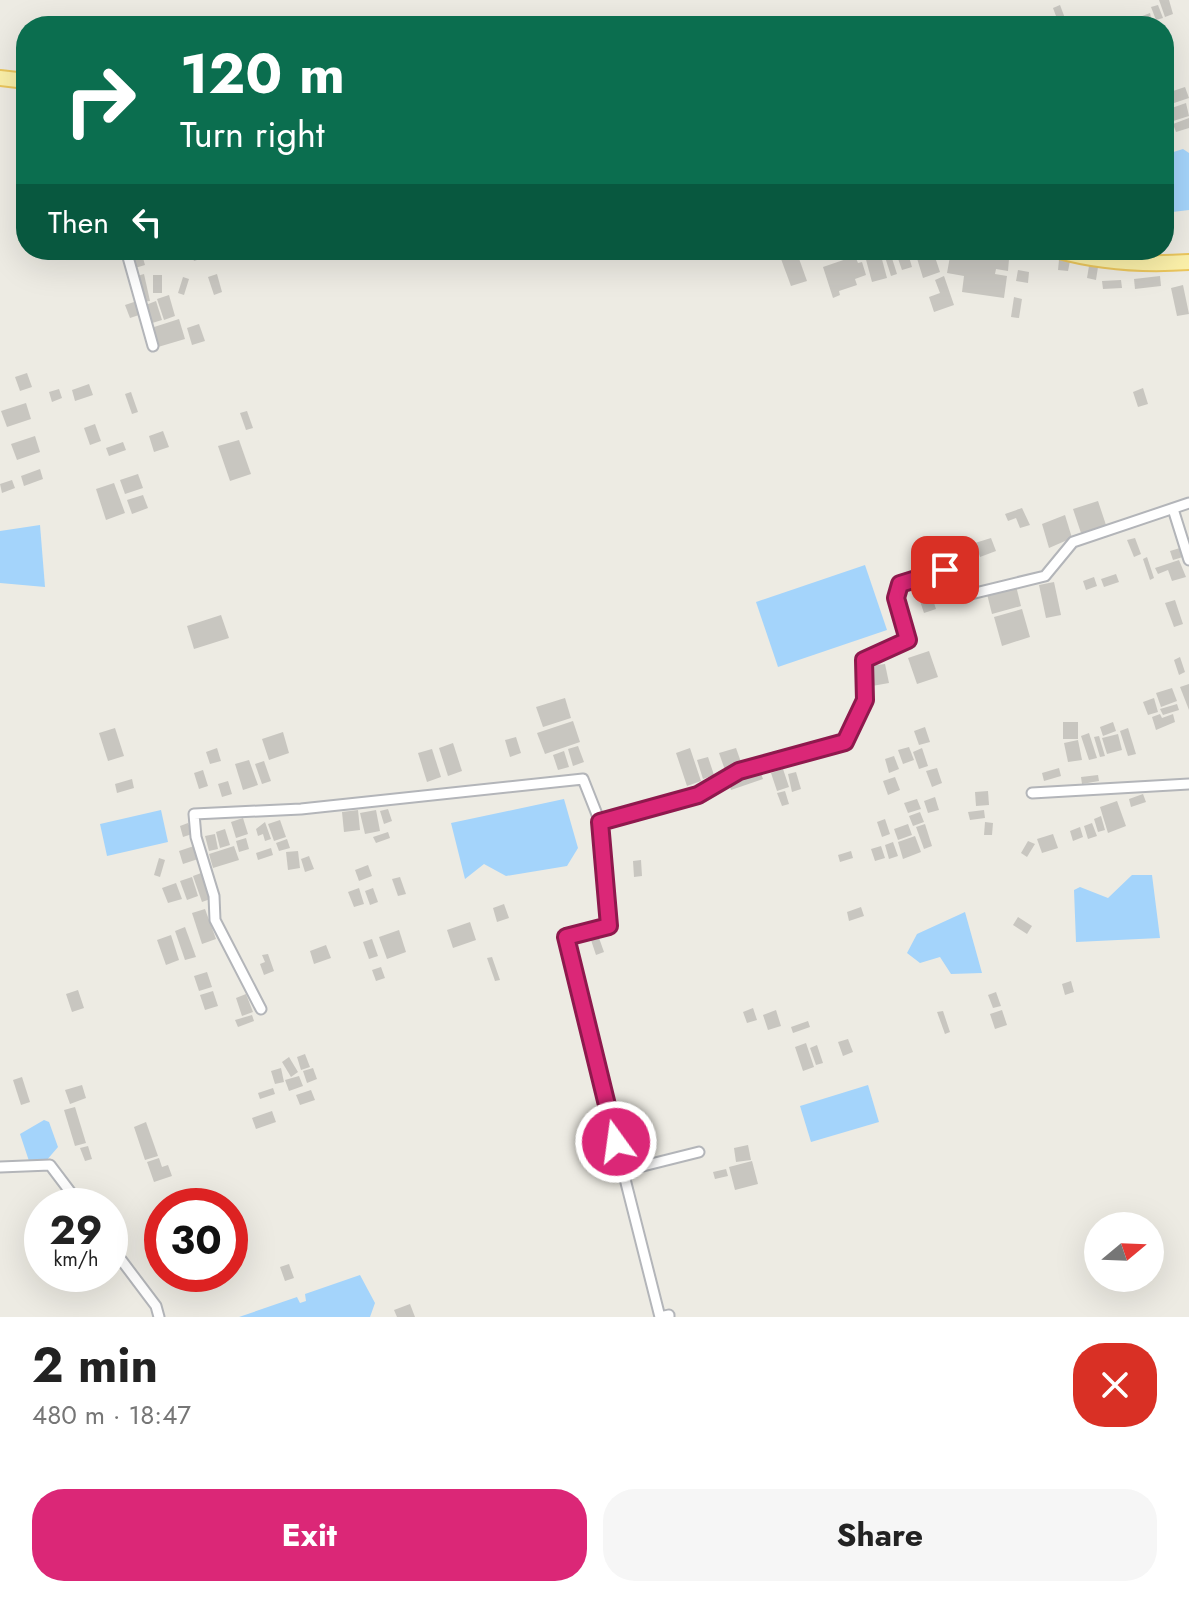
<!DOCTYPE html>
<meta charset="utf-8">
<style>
:root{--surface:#fff;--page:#f6f6f6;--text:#222;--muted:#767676;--accent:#db2777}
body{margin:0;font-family:Jost,sans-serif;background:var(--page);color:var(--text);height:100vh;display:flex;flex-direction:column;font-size:30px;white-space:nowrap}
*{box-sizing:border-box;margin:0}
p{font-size:26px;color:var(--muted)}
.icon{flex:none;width:44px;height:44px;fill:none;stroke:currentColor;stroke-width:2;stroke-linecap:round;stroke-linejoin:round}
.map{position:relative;height:1317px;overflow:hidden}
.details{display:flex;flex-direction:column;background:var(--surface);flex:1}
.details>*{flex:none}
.top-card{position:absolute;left:16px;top:16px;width:1158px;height:244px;border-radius:32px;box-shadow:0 8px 32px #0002;background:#0b6e4f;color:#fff;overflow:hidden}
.needle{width:52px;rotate:71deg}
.fabs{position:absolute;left:1084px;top:1212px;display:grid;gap:16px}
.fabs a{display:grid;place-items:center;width:80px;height:80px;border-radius:50%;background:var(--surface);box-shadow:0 8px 32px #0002;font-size:40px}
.speed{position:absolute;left:24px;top:1188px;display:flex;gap:16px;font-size:40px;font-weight:700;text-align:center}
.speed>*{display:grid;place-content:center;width:104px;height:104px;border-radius:50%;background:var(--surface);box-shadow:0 8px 32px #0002;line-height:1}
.speed small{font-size:20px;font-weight:400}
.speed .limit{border:12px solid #d22;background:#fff;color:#111}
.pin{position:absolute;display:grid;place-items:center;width:68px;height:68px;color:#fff;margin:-34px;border-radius:16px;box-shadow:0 4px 12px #0006}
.me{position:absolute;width:88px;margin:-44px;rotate:346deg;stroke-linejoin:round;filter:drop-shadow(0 0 6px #0008)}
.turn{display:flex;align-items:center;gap:28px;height:168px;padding:0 32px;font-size:36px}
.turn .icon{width:104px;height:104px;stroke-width:2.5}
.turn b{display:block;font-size:56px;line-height:68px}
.then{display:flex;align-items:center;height:76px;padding:0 32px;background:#0003;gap:16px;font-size:30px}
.round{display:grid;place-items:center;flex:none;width:84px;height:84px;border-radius:32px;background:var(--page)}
.headline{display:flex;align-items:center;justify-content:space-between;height:136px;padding:0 32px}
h1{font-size:48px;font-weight:700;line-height:60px}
.primary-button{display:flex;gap:16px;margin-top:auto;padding:16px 32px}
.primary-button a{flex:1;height:92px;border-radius:32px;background:var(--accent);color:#fff;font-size:32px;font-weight:700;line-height:92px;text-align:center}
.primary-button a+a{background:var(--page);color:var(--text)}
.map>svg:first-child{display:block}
</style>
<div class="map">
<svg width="1189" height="1317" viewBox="0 0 1189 1317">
<rect width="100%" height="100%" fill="#edebe3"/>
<g fill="#a4d4fb">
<path d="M1183,149L1189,153V210L1164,213V155Z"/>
<path d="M40,525L45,587L0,583V531Z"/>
<path d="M865,565L887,630L778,667L756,602Z"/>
<path d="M564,799L578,848L567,866L506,876L484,864L465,879L451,823Z"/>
<path d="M161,810L168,842L107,856L100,824Z"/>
<path d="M1132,875H1152L1160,938L1076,942L1074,890L1080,887L1108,898Z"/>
<path d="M965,912L982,973L951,974L940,957L920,963L907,953L917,934Z"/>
<path d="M868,1085L879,1122L811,1142L800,1106Z"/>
<path d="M44,1120L49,1122L58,1147L46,1161H29L20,1134Z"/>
<path d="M360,1275L375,1303L370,1317H239L297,1297L300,1303L306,1301L305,1294Z"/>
</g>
<g fill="#c8c6c0">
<path d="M1159,0H1169L1173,14L1165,17Z"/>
<path d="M1060,5L1066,21L1059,24L1053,8Z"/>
<path d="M1158,5L1163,18L1156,20L1151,7Z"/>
<path d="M1150,13L1152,22L1140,26L1137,18Z"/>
<path d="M1185,87L1189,98L1165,106L1164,94Z"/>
<path d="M1186,103L1189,116L1170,122L1166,110Z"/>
<path d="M1189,118V128L1176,132L1173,124Z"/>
<path d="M190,250H218L219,253L194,261Z"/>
<path d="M895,250H907L912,267L902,270Z"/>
<path d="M141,251L145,265L135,268L130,254Z"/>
<path d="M951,251L1009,259L1008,271L996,269L995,274L1007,276L1004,298L962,292L964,276L947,273Z"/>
<path d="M880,252L887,278L872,282L865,256Z"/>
<path d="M923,252L925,256L934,254L940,272L923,278L916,255Z"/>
<path d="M797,253L807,281L791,286L781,259Z"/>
<path d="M891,255L897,274L891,276L885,257Z"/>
<path d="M855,256L858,263L862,262L866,275L855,279L857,285L839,291L840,295L833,298L823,267Z"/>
<path d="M1059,260L1070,261L1068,271L1058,270Z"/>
<path d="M1089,266L1098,267L1096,280L1087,278Z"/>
<path d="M1018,270L1029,272L1028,283L1016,281Z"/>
<path d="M144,274L150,301L142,302L137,276Z"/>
<path d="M217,274L222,292L214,295L208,277Z"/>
<rect x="153" y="275" width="9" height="18"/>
<path d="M944,276L954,305L934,312L929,297L940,293L935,280Z"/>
<path d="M1160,276L1161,286L1135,289L1134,279Z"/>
<path d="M183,277L189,279L184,295L178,293Z"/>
<path d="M1121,280L1122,288L1103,289L1102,281Z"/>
<path d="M1183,285L1189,314L1177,316L1171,288Z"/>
<path d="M169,295L175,316L164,320L157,299Z"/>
<path d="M1014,297L1022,299L1019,318L1011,317Z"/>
<path d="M137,301L142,314L130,318L125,305Z"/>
<path d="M156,301L162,320L149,324L143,306Z"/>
<path d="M179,319L185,339L158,347L151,328Z"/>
<path d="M199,324L205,341L192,345L187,328Z"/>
<path d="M27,373L32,387L20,391L15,377Z"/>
<path d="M89,384L93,395L75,401L72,390Z"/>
<path d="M1143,388L1148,404L1138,407L1133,392Z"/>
<path d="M59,389L62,398L52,402L49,392Z"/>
<path d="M131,392L138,412L132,414L125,394Z"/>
<path d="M26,403L31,419L7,427L1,411Z"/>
<path d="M247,411L253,428L246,430L240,413Z"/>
<path d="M95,424L101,441L90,445L84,428Z"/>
<path d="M163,431L169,447L154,452L149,436Z"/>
<path d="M35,436L40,452L17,460L11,444Z"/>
<path d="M239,440L251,474L230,481L218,446Z"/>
<path d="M123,442L126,450L109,456L106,448Z"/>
<path d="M40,469L43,479L24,486L21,476Z"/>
<path d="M138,474L143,488L125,494L120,480Z"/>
<path d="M12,480L15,488L2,493L0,484Z"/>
<path d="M114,483L125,513L106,520L96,489Z"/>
<path d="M143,495L148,508L132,514L127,500Z"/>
<path d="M1098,501L1106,525L1081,533L1073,509Z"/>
<path d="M1022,508L1030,525L1020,528L1016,518L1008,521L1005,514Z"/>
<path d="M1065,515L1072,538L1049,548L1042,524Z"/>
<path d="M991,538L996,551L980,557L975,543Z"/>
<path d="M1135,538L1141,554L1134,557L1127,540Z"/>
<path d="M1180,548L1183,557L1173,560L1170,551Z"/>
<path d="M1147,557L1154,578L1150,580L1143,559Z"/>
<path d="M1179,560L1186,577L1172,581L1168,570L1158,574L1155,568Z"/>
<path d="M1116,574L1119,582L1104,587L1101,579Z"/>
<path d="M1094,577L1097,586L1086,590L1083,581Z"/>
<path d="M927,582L936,609L924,613L915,586Z"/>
<path d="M1054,582L1061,615L1046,618L1039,585Z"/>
<path d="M1016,586L1021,606L992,614L987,594Z"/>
<path d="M1175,600L1183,624L1174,627L1165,603Z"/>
<path d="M1022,609L1030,637L1002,646L994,617Z"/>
<path d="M221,615L229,638L194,649L187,626Z"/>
<path d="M929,651L938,677L917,684L908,658Z"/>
<path d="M1180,657L1185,672L1179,675L1174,660Z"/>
<path d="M885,664L889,683L872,686L868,666Z"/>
<path d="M1189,684V710L1180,687Z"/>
<path d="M1172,688L1177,701L1161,707L1156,693Z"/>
<path d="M565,698L571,718L543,727L536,707Z"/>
<path d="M1154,698L1158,712L1148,715L1143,702Z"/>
<path d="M1177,704L1179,710L1163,715L1160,709Z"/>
<path d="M1160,714L1162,718L1173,714L1175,722L1156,730L1152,717Z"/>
<path d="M573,721L580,742L545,754L537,733Z"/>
<rect x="1063" y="722" width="15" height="17"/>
<path d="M1113,722L1116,731L1103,736L1100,727Z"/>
<path d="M925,727L930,742L919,745L914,731Z"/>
<path d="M115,728L124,756L108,761L99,733Z"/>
<path d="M1128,728L1136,754L1128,756L1120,731Z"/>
<path d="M283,732L289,753L269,760L262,739Z"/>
<path d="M1089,733L1097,758L1089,760L1081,736Z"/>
<path d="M1118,734L1122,750L1107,754L1102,738Z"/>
<path d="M1099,736L1105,756L1100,757L1094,737Z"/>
<path d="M516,737L521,753L510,757L505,740Z"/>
<path d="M1078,740L1082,760L1068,762L1064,743Z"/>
<path d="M453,743L462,771L448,776L439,748Z"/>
<path d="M578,746L584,762L573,766L568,749Z"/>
<path d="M909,747L914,760L903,764L898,750Z"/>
<path d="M217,748L221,761L210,764L206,752Z"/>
<path d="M690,748L701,781L687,786L676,753Z"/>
<path d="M736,748L742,765L725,770L719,753Z"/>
<path d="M922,748L928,766L919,769L913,752Z"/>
<path d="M432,749L441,777L427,782L418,753Z"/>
<path d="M564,751L569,767L558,770L553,755Z"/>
<path d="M894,756L899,769L889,773L885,759Z"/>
<path d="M708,757L714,775L703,779L697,760Z"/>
<path d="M249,760L258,785L243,790L235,764Z"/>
<path d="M264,761L271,781L262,784L255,764Z"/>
<path d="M937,768L942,783L932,787L926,771Z"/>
<path d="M1059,768L1061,776L1044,781L1042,773Z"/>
<path d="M783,769L789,787L777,791L771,773Z"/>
<path d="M203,770L208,786L199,789L194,773Z"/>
<path d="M760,771L763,779L731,790L728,781Z"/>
<path d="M796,772L801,789L792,792L788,774Z"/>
<path d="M1098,775L1099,781L1082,784L1081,777Z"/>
<path d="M895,777L900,790L888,795L883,781Z"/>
<path d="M132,779L134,788L117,793L115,784Z"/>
<path d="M228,781L232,794L222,797L218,784Z"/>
<path d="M785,791L789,804L782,806L777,793Z"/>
<path d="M988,791L989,805L976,806L975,792Z"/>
<path d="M1143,794L1146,802L1131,807L1129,799Z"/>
<path d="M935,797L939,810L928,813L924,801Z"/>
<path d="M917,799L921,809L908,813L904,803Z"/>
<path d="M1117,801L1126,826L1108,833L1100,807Z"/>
<path d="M388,809L392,821L384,824L380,811Z"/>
<path d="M358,810L360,830L344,832L342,812Z"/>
<path d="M376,810L380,831L365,834L360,813Z"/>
<path d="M984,810L985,818L970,820L968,812Z"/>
<path d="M920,812L924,822L913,826L909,816Z"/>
<path d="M1101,816L1105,830L1098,832L1094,819Z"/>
<path d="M243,818L248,834L236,838L231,822Z"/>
<path d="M885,819L890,834L882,837L877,822Z"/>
<path d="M280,820L286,837L274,841L268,824Z"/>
<path d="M265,822L271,839L265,841L263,834L258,836L256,829Z"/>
<path d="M985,822L993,823L992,835H984Z"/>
<path d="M188,823L192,834L183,837L180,826Z"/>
<path d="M1092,823L1097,836L1088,839L1084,826Z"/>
<path d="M908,824L912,835L898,840L894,829Z"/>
<path d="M925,824L932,846L924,849L916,827Z"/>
<path d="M1080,827L1083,837L1073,841L1070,831Z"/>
<path d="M225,829L230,845L220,848L216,832Z"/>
<path d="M388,832L390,838L376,843L373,837Z"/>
<path d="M215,834L218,849L209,851L205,836Z"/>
<path d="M1053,834L1058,848L1042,853L1037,839Z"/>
<path d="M915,836L921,852L903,859L898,842Z"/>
<path d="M246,838L249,849L239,852L236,841Z"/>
<path d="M287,839L290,848L279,851L276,843Z"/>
<path d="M1028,841L1035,844L1027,857L1021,853Z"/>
<path d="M893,842L898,856L889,859L885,845Z"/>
<path d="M194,846L198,859L183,864L179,851Z"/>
<path d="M234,846L239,860L213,868L209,854Z"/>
<path d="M881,846L885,858L875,861L871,849Z"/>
<path d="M271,848L273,855L258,860L256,853Z"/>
<path d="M298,851L300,868L288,870L286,852Z"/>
<path d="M851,851L853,858L840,862L838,855Z"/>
<path d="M309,856L314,869L305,872L301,859Z"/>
<path d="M159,858L165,860L160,877L154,875Z"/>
<path d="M641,860L642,876L634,877L633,861Z"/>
<path d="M368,865L372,876L359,881L355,870Z"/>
<path d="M204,872L213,898L202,902L193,876Z"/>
<path d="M192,877L198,896L187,900L180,881Z"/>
<path d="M400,877L406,894L398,896L392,879Z"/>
<path d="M176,883L182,899L168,903L162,888Z"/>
<path d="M359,888L364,904L354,907L348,892Z"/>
<path d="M373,888L378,902L370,905L365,891Z"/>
<path d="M504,904L509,918L497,922L493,908Z"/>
<path d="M861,907L864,916L849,921L847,912Z"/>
<path d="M205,909L216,939L202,944L192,913Z"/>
<path d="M1018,917L1032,926L1027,934L1013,925Z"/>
<path d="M470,922L476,940L453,948L447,930Z"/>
<path d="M185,927L196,957L185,960L175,931Z"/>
<path d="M399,930L406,952L387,959L379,937Z"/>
<path d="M171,935L179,960L166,965L157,940Z"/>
<path d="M599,938L604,952L596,955L591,940Z"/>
<path d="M372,939L378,956L369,959L363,942Z"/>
<path d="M326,945L331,958L314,964L310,951Z"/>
<path d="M268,954L274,971L264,975L260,964L265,962L262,955Z"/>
<path d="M492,957L500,980L495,981L487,958Z"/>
<path d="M381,967L385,978L376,981L372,970Z"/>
<path d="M207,972L212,987L199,991L194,976Z"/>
<path d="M1071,981L1074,992L1065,995L1062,984Z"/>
<path d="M78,990L84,1008L72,1012L66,994Z"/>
<path d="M213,991L218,1006L205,1010L200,995Z"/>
<path d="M996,992L1001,1006L993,1008L988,995Z"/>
<path d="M246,994L253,1012L242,1016L236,998Z"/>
<path d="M753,1008L757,1020L747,1023L743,1012Z"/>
<path d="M776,1010L781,1026L768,1030L763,1015Z"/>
<path d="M1002,1010L1007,1025L995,1029L990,1014Z"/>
<path d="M943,1011L950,1032L945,1034L937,1012Z"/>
<path d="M252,1015L254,1021L238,1027L235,1020Z"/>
<path d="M808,1021L810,1027L793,1033L791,1027Z"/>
<path d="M848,1039L853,1052L843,1056L838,1042Z"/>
<path d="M806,1043L814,1067L803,1071L795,1047Z"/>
<path d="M817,1045L823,1063L816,1065L810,1048Z"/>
<path d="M305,1054L310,1067L301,1070L297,1057Z"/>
<path d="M289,1057L298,1072L291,1077L282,1062Z"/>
<path d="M281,1068L284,1082L275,1084L271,1071Z"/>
<path d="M313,1068L317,1079L307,1083L303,1071Z"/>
<path d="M299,1076L303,1086L289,1091L285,1080Z"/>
<path d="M22,1077L30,1102L21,1105L13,1080Z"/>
<path d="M82,1085L86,1098L70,1104L65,1090Z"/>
<path d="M273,1088L275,1094L260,1099L258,1093Z"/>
<path d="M311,1090L315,1100L300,1105L296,1095Z"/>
<path d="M75,1107L86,1143L75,1146L64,1110Z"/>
<path d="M272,1111L276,1122L256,1129L252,1118Z"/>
<path d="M146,1122L158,1156L145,1160L134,1127Z"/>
<path d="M748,1145L751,1160L736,1162L734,1148Z"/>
<path d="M88,1146L92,1159L85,1161L80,1148Z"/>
<path d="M159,1158L162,1167L168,1165L172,1176L154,1182L147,1162Z"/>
<path d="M752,1161L758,1184L735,1190L729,1167Z"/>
<path d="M726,1169L728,1176L715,1179L713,1172Z"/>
<path d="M289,1264L294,1278L285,1281L280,1267Z"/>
<path d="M410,1304L415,1317H397L394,1310Z"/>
</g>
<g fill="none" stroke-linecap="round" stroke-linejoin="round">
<defs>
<g id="minor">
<path d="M126,250L153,346"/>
<path d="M1173,509L1189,560"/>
<path d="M1032,793L1189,784"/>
<path d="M600,822L698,795L739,771L845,742L865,700L864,660L908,640L896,598L900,584L945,570L971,594L1045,576L1073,542L1189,503"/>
<path d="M261,1009L215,920L214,896L196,837L194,814L301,809L583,779L600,822L609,926L566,937L623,1171"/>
<path d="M0,1167L50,1165L81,1206"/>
<path d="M110,1245L156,1306L159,1317"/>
<path d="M669,1317V1315L660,1317L623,1171L699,1152"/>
</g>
<g id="primary">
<path d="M0,78L26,81"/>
<path d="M1056,250C1098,262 1145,265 1189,262"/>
</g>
</defs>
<use href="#minor" stroke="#b3b5b9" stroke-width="13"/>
<use href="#primary" stroke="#ebc65d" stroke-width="18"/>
<use href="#minor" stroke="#fff" stroke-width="9"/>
<use href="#primary" stroke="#fbf0a9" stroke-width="14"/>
</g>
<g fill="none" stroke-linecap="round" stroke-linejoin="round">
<defs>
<path id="route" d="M616,1142L566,937L609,926L600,822L698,795L739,771L845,742L865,700L864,660L908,640L896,598L900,584L945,570"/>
</defs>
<use href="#route" stroke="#8e194d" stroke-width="20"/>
<use href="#route" stroke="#db2777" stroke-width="14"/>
</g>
</svg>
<div class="fabs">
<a><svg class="needle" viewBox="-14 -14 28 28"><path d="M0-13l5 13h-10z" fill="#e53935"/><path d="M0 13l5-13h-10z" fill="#767676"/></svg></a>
</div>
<div class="speed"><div>29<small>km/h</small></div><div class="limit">30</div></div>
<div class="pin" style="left:945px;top:570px;background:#d93025"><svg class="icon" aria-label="arrive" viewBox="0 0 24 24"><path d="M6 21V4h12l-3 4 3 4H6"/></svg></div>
<svg class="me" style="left:616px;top:1142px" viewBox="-20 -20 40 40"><circle r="17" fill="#db2777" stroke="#fff" stroke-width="3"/><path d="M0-11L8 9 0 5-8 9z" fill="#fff"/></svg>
<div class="top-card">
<div class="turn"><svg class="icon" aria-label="right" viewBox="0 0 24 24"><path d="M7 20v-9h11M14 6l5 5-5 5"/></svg><div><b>120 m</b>Turn right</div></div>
<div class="then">Then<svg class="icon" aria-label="left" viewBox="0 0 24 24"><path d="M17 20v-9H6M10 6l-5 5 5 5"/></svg></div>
</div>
</div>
<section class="details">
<div class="headline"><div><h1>2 min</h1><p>480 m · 18:47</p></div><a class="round" style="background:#d93025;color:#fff"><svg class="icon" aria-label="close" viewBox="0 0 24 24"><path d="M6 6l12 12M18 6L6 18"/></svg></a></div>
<div class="primary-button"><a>Exit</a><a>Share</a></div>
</section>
